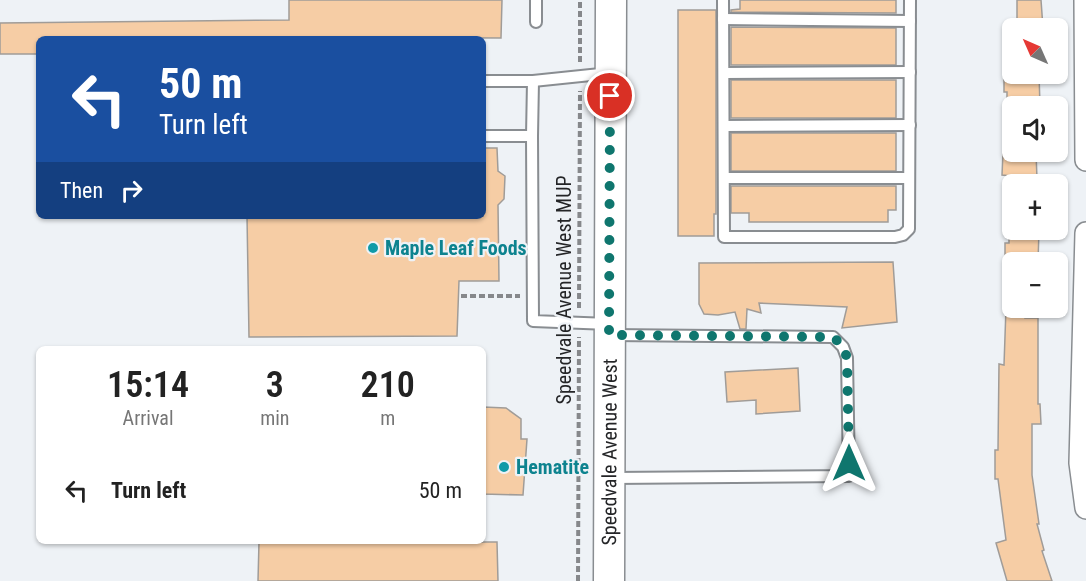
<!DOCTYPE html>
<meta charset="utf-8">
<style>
:root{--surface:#fff;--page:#f6f6f6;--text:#222;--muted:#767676}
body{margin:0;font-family:"Roboto Condensed",sans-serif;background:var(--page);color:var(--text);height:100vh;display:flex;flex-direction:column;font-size:22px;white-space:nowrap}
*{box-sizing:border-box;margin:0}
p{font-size:20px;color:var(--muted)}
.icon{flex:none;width:33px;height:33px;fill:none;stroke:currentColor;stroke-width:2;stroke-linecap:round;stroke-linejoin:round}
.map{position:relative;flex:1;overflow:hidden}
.details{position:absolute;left:36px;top:346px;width:450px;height:198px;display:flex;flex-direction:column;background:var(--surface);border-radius:9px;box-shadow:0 2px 4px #0004}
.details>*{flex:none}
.guide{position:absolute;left:36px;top:36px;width:450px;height:183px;border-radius:9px;box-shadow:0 2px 4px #0004;background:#1a4fa0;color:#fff;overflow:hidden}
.needle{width:39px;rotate:315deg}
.tools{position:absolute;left:1002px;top:18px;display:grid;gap:12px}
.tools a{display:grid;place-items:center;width:66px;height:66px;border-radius:9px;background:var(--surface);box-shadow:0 2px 4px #0004;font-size:30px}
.pin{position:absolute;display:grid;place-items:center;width:51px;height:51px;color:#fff;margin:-26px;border:3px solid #fff;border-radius:50%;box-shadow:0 2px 6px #0007}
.me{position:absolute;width:66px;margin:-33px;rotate:0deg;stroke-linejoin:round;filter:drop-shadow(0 0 4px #0008)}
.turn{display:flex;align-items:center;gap:21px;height:126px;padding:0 24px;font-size:27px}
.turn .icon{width:78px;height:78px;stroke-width:2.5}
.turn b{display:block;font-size:42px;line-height:51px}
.then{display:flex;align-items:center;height:57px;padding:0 24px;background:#0003;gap:12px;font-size:22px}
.eta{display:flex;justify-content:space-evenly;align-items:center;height:102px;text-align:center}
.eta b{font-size:36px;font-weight:600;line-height:42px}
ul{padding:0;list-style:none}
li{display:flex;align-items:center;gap:18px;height:84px;padding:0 24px}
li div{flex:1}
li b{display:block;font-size:22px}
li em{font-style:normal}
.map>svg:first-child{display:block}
</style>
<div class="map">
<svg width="1086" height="581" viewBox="0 0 1086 581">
<rect width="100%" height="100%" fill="#eef2f6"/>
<g fill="#f6cda5" stroke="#a09c98" stroke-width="1.5">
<path d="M289,0H502L501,38L278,37V39H39V54H0V23L289,20Z"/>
<path d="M740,0H896V13L731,12V10L740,9Z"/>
<path d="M1017,0H1041L1043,28H1017Z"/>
<path d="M678,10H716V214H714V236H678Z"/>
<path d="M731,27L896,28V65H731Z"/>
<path d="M1004,74H1039L1040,106H1007V92H1004Z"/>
<rect x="731" y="80" width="165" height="38"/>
<rect x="731" y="133" width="165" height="38"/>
<path d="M483,148H497L498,171L505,176L504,199L498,205L499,281H459L457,336L249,337L247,216H483Z"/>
<path d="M1003,152H1036L1037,179L1002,175Z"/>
<path d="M731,186H896V210H888V222H749V213H731Z"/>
<path d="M1009,230L1039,231L1038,262H1005V243H1009Z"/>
<path d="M893,262L897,322L842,328L847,307L759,303L761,313L747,309L746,329H740L735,312L718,315L704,314L699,304V263Z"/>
<path d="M1006,308H1025V318H1038V404H1040L1041,424H1032V475L1039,524H1037L1044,550L1042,551L1052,581H1007L996,543L1006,540L998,479H995V450H998L999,364L1004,365Z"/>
<path d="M798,368L800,411L756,414V400L727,402L725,372Z"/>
<path d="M483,407L506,408L521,419V439H527L523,495L483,494Z"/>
<path d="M259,542H497L498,581H258Z"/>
</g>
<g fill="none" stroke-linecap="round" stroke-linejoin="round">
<defs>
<g id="lane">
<path d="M536,0V22"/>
<path d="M723,0L724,237H895L903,235L909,229L910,0"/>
<path d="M723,19L910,21"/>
<path d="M724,73L910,72"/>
<path d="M483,81H533L610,73"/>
<path d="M724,126L910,125"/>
<path d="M483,136H532L533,81"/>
<path d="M532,136L533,321L609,324"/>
<path d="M724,178H909"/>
<path d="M611,335L833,337L843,347L847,358L849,476L612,478"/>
</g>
<g id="street">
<path d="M1085,0L1086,160"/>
<path d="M1086,233L1080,463L1086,508"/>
</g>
<g id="secondary">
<path id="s1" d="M609,581L611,0"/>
</g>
</defs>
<use href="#lane" stroke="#898d91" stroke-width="14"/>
<use href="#street" stroke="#898d91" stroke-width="24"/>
<use href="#secondary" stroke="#898d91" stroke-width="33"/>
<g stroke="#86888b" stroke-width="4" stroke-dasharray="6 3" stroke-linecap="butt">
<path d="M580,62V0"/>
<path d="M461,296H520"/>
<path d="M579,308L580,91"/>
<path d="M578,581L579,337"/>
</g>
<use href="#lane" stroke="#fff" stroke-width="10"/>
<use href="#street" stroke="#fff" stroke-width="21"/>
<use href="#secondary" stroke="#fff" stroke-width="30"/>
</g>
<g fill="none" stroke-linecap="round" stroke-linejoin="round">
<path stroke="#0f766e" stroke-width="10" stroke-dasharray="0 18" d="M610,96L609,335L833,337L843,346L847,358L849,463"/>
</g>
<g fill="#0f9aa8" stroke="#eef2f6" stroke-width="2">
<circle cx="373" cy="248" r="6"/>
<circle cx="504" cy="467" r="6"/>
</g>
<g text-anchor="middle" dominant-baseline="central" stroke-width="4.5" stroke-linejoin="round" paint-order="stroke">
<g font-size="20" font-weight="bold" fill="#0d838f" stroke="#eef2f6" text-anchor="start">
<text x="385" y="248">Maple Leaf Foods</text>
<text x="516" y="467">Hematite</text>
</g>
<g font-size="20" fill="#242527" stroke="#eef2f6">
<text transform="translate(564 290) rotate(-90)">Speedvale Avenue West MUP</text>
<text stroke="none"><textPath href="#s1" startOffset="129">Speedvale Avenue West</textPath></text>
</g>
</g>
</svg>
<div class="tools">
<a><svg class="needle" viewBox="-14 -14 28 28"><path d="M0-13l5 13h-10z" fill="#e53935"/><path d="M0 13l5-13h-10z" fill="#767676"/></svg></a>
<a><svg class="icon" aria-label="sound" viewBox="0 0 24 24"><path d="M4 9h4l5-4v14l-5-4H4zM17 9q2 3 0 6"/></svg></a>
<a>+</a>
<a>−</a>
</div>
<div class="pin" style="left:610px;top:96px;background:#d93025"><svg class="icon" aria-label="arrive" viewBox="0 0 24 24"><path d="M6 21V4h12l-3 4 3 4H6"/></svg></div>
<svg class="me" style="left:849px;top:463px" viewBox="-20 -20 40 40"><path d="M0-17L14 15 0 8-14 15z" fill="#0f766e" stroke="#fff" stroke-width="4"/></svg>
<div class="guide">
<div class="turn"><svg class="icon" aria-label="left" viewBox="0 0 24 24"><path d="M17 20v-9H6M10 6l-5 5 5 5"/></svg><div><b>50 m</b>Turn left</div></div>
<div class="then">Then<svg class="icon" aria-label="right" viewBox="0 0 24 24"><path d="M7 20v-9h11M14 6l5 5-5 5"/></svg></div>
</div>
<section class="details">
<div class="eta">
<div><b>15:14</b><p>Arrival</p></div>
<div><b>3</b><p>min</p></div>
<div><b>210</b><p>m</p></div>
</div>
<ul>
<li><svg class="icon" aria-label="left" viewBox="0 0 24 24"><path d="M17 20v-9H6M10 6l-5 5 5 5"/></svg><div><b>Turn left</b></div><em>50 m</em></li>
</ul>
</section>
</div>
